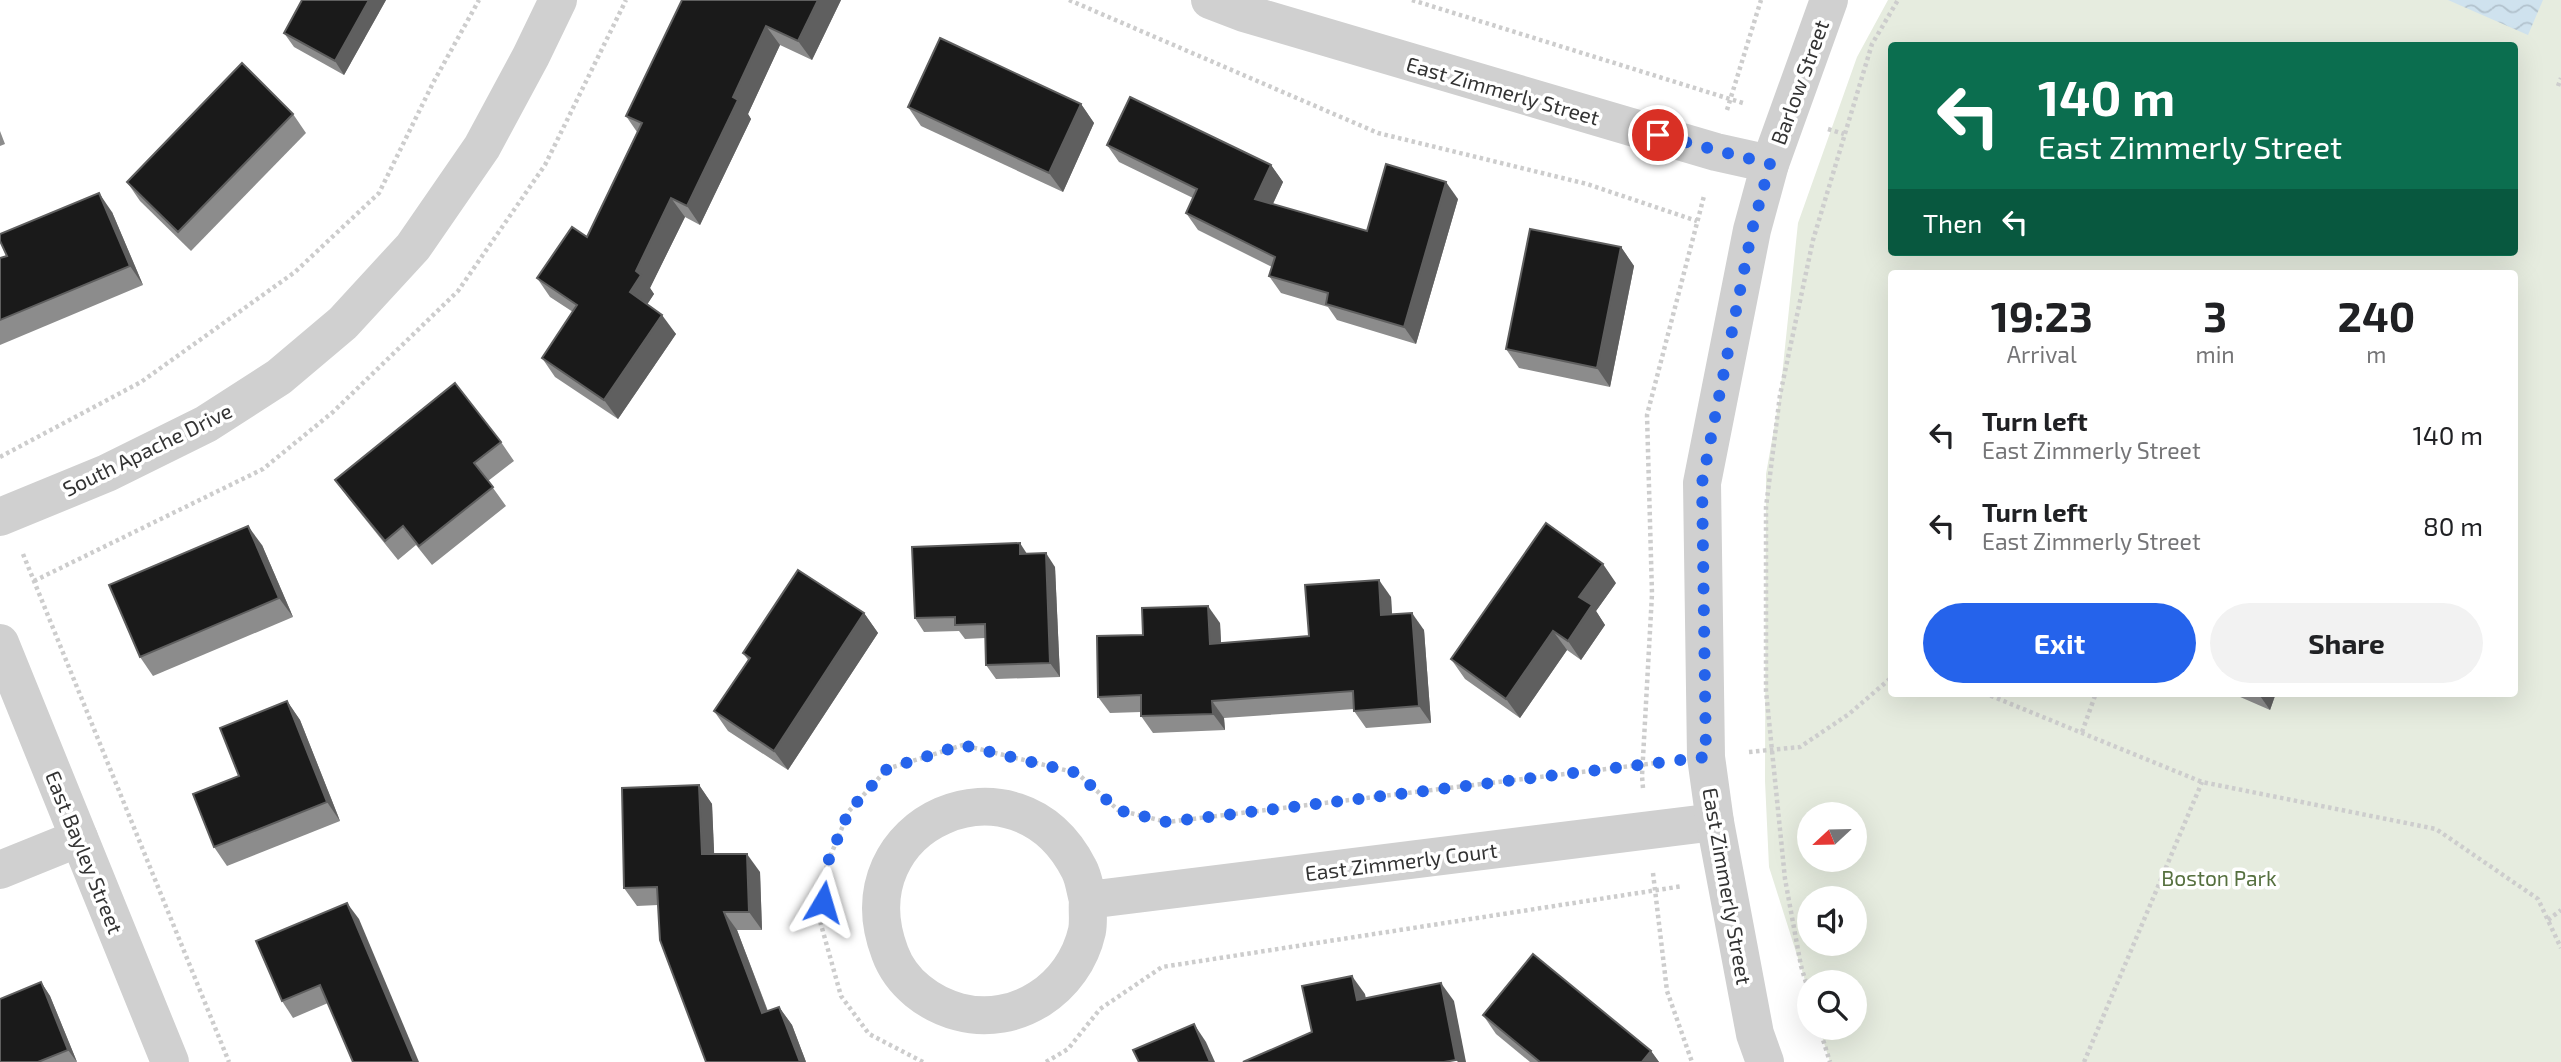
<!DOCTYPE html>
<style>
:root{--surface:#fff;--page:#f2f2f2;--text:#202124;--muted:#757577;--accent:#2563eb}
body{margin:0;font-family:"Exo 2",sans-serif;background:var(--page);color:var(--text);height:100vh;display:flex;flex-direction:column;font-size:26px;white-space:nowrap}
*{box-sizing:border-box;margin:0}
p{font-size:23px;color:var(--muted)}
.icon{flex:none;width:38px;height:38px;fill:none;stroke:currentColor;stroke-width:2;stroke-linecap:round;stroke-linejoin:round}
.map{position:relative;flex:1;overflow:hidden}
.drawer{position:absolute;left:1888px;top:270px;width:630px;height:427px;display:flex;flex-direction:column;background:var(--surface);border-radius:7px;box-shadow:0 7px 28px #0002}
.drawer>*{flex:none}
.hud{position:absolute;left:1888px;top:42px;width:630px;height:214px;border-radius:7px;box-shadow:0 7px 28px #0002;background:#0b6e4f;color:#fff;overflow:hidden}
.needle{width:46px;rotate:248deg}
.controls{position:absolute;left:1797px;top:802px;display:grid;gap:14px}
.controls a{display:grid;place-items:center;width:70px;height:70px;border-radius:50%;background:var(--surface);box-shadow:0 7px 28px #0002;font-size:35px}
.pin{position:absolute;display:grid;place-items:center;width:60px;height:60px;color:#fff;margin:-30px;border:4px solid #fff;border-radius:50%;box-shadow:0 2px 7px #0007}
.me{position:absolute;width:77px;margin:-38px;rotate:7deg;stroke-linejoin:round;filter:drop-shadow(0 0 5px #0008)}
.turn{display:flex;align-items:center;gap:24px;height:147px;padding:0 35px;font-size:32px}
.turn .icon{width:91px;height:91px;stroke-width:2.5}
.turn b{display:block;font-size:49px;line-height:60px}
.then{display:flex;align-items:center;height:66px;padding:0 35px;background:#0003;gap:14px;font-size:26px}
.eta{display:flex;justify-content:space-evenly;align-items:center;height:119px;text-align:center}
.eta b{font-size:42px;font-weight:700;line-height:49px}
.primary-button{display:flex;gap:14px;margin-top:auto;padding:14px 35px}
.primary-button a{flex:1;height:80px;border-radius:42px;background:var(--accent);color:#fff;font-size:28px;font-weight:700;line-height:80px;text-align:center}
.primary-button a+a{background:var(--page);color:var(--text)}
ul{padding:0;list-style:none}
li{display:flex;align-items:center;gap:21px;height:91px;padding:0 35px}
li div{flex:1}
li b{display:block;font-size:26px}
li em{font-style:normal}
.map>svg:first-child{display:block}
</style>
<div class="map">
<svg width="2561" height="1062" viewBox="0 0 2561 1062">
<defs>
<pattern id="water-waves" width="16" height="10" patternUnits="userSpaceOnUse" patternTransform="scale(1.75)"><rect width="16" height="10" fill="#cfe2ee"/><path d="M0 5q4-4 8 0t8 0" fill="none" stroke="#b2c2cd"/></pattern>
</defs>
<rect width="100%" height="100%" fill="#fff"/>
<path fill="#e6ecdf" fill-rule="evenodd" d="M1888,0H2561V1062H1830L1819,1027H1855V982H1810V996L1769,867L1765,781L1766,474L1780,395L1798,223L1857,57ZM1892,46H2515V252H1892ZM1892,273H2515V693H1892ZM1810,814H1855V859H1810ZM1810,898H1855V943H1810Z"/>
<path fill="url(#water-waves)" d="M2448,0H2543L2528,35Z"/>
<g fill="none" stroke-linecap="round" stroke-linejoin="round">
<g stroke="#cdcdcd" stroke-width="4.5" stroke-dasharray="3.5 3.5" stroke-linecap="butt">
<path d="M1069,0L1378,133L1587,184L1697,221"/>
<path d="M1412,0L1746,104"/>
<path d="M2558,86L2561,78"/>
<path d="M1727,110L1761,0"/>
<path d="M1828,129L1844,134"/>
<path d="M0,457L141,382L295,272L379,193L433,83L479,0"/>
<path d="M23,554L229,1062"/>
<path d="M34,581L263,469L333,412L458,291L545,165L626,0"/>
<path d="M1984,693L2202,782L2436,829L2538,899L2561,948"/>
<path d="M2082,732L2096,693"/>
<path d="M1749,752L1800,747L1849,714L1892,677"/>
<path d="M1643,788L1642,776L1652,594L1647,415L1704,196"/>
<path d="M1653,873L1667,991L1692,1062"/>
<path d="M2548,920L2561,910"/>
<path d="M1810,996L1801,966L1785,879L1766,691V507L1780,395L1813,240L1872,44L1898,0"/>
<path d="M1819,1027L1830,1062"/>
<path d="M923,1062L869,1034L841,996L820,921L827,864L849,811L887,769L963,745L1077,773L1118,810L1167,822L1664,762"/>
<path d="M1046,1062L1068,1049L1100,1009L1162,967L1683,886"/>
<path d="M2084,1062L2202,782"/>
</g>
<g stroke="#d0d0d0" stroke-width="38">
<path d="M1210,0L1244,13L1716,152L1770,164"/>
<path d="M0,517L107,473L206,424L279,377L343,323L413,247L482,147L531,56L558,0"/>
<path d="M0,643L170,1062"/>
<path d="M0,870L79,838"/>
<path d="M1088,900C1087,910 1089,921 1087,931C1074,989 1016,1027 959,1012C929,1004 901,983 890,953C840,822 1017,746 1079,869C1084,878 1085,890 1088,900L1715,822"/>
<path d="M1765,1062L1755,1034L1715,822L1706,757L1702,483L1752,230L1770,164L1829,0"/>
</g>
</g>
<g fill="#8c8c8c">
<path d="M302,0H386L344,75L294,47L284,33Z"/>
<path d="M682,0H841L812,60L780,45L748,114L751,119L700,225L685,217L650,288L654,294L647,304L676,334L618,419L555,377L542,358L573,312L550,297L537,278L587,237L637,132L626,116Z"/>
<path d="M1081,104L1094,123L1063,192L921,126L908,107Z"/>
<path d="M293,114L306,133L191,251L140,201L127,182Z"/>
<path d="M0,131L5,144L0,146Z"/>
<path d="M1107,145L1271,165L1283,182L1273,204L1367,231L1458,199L1416,344L1337,320L1328,307L1281,293L1269,276L1272,267L1198,230L1186,213L1193,198L1119,162Z"/>
<path d="M112,212L143,285L0,345V258Z"/>
<path d="M1621,247L1634,266L1610,387L1519,368L1506,349Z"/>
<path d="M501,442L514,461L488,481L506,506L432,565L416,545L398,560L349,499L335,480Z"/>
<path d="M262,545L293,617L153,676L140,657Z"/>
<path d="M1027,554L1055,567L1060,677L996,679L986,665L985,638L965,639L959,631L924,632L915,618Z"/>
<path d="M1616,583L1596,611L1605,625L1581,660L1567,650L1520,718L1465,679L1451,659Z"/>
<path d="M1391,597L1392,614L1424,630L1431,723L1366,728L1354,711V709L1224,718L1225,730L1153,733L1141,716V712L1110,713L1098,697L1143,635L1220,623L1221,643L1309,636Z"/>
<path d="M864,613L878,633L788,770L728,731L714,711L748,660L743,653Z"/>
<path d="M2231,693H2276L2270,710Z"/>
<path d="M287,701L300,720L340,821L227,866L214,847L239,776Z"/>
<path d="M699,785L712,804L714,854L760,872L762,930H737L768,1011L779,1007L792,1025L806,1062L658,905L637,906L624,888Z"/>
<path d="M359,919L328,1003L293,1018L282,1001Z"/>
<path d="M41,982L50,996L77,1062H0Z"/>
<path d="M1483,1015L1651,1051L1659,1062H1530L1496,1034Z"/>
</g>
<g fill="#5f5f5f">
<path d="M369,0H386L344,75L335,61Z"/>
<path d="M818,0H841L812,60L798,41Z"/>
<path d="M766,26L780,45L748,114L751,119L700,225L687,206L733,97Z"/>
<path d="M1081,104L1094,123L1063,192L1049,173Z"/>
<path d="M1271,165L1283,182L1267,216L1255,199Z"/>
<path d="M1446,182L1458,199L1416,344L1404,327Z"/>
<path d="M99,193L112,212L143,285L130,266Z"/>
<path d="M671,198L685,217L650,288L654,294L643,311L630,292L636,271Z"/>
<path d="M1621,247L1634,266L1610,387L1597,368Z"/>
<path d="M662,315L676,334L618,419L604,400Z"/>
<path d="M248,526L262,545L293,617L279,598Z"/>
<path d="M1020,543L1029,557L1020,554Z"/>
<path d="M1046,553L1055,567L1060,677L1050,663Z"/>
<path d="M1603,564L1616,583L1596,611L1605,625L1581,660L1568,641L1579,597Z"/>
<path d="M1379,580L1391,597L1393,632L1381,615Z"/>
<path d="M1208,606L1220,623L1222,661L1210,644Z"/>
<path d="M864,613L878,633L788,770L774,751Z"/>
<path d="M1412,613L1424,630L1431,723L1419,706Z"/>
<path d="M1553,631L1567,650L1520,718L1506,699Z"/>
<path d="M2258,693H2276L2270,710Z"/>
<path d="M287,701L300,720L340,821L327,802Z"/>
<path d="M1212,701L1224,718L1225,730L1213,714Z"/>
<path d="M699,785L712,804L715,873L702,854Z"/>
<path d="M747,854L760,872L762,930L749,912Z"/>
<path d="M347,903L359,919L419,1062H414Z"/>
<path d="M724,912L737,930L775,1031L762,1013Z"/>
<path d="M1352,976L1365,994L1370,1018L1357,1000Z"/>
<path d="M41,982L50,996L77,1062L68,1050Z"/>
<path d="M1441,983L1454,1001L1466,1062H1458L1456,1060Z"/>
<path d="M779,1007L792,1025L806,1062H800Z"/>
<path d="M1194,1024L1206,1042L1215,1062H1210Z"/>
<path d="M1651,1051L1659,1062H1642Z"/>
</g>
<g fill="#1a1a1a" stroke="#5f5f5f" stroke-width="2">
<path d="M302,0H369L335,61L284,33Z"/>
<path d="M682,0H818L798,41L766,26L733,97L738,100L687,206L671,198L636,271L641,275L630,292L662,315L604,400L542,358L577,305L537,278L572,227L587,237L642,123L626,116Z"/>
<path d="M940,38L1081,104L1049,173L908,107Z"/>
<path d="M242,63L293,114L178,232L127,182Z"/>
<path d="M1130,97L1271,165L1255,199L1367,231L1386,164L1446,182L1404,327L1326,304L1328,293L1269,276L1275,257L1186,213L1197,189L1107,145Z"/>
<path d="M99,193L130,266L0,320V258L7,256L0,241V234Z"/>
<path d="M1530,229L1621,247L1597,368L1506,349Z"/>
<path d="M455,383L501,442L474,463L493,487L419,546L403,526L385,541L335,480Z"/>
<path d="M1546,523L1603,564L1579,597L1592,605L1568,641L1553,631L1506,699L1451,659Z"/>
<path d="M248,526L279,598L140,657L109,585Z"/>
<path d="M1020,543V554L1046,553L1050,663L986,665L985,624L955,625V617L915,618L912,547Z"/>
<path d="M798,570L864,613L774,751L714,711L750,658L743,653Z"/>
<path d="M1379,580L1381,615L1412,613L1419,706L1354,711L1353,691L1212,701L1213,714L1141,716V695L1098,697L1097,636L1143,635L1142,608L1208,606L1210,644L1309,636L1305,585Z"/>
<path d="M287,701L327,802L214,847L193,794L239,776L220,728Z"/>
<path d="M699,785L702,854H747L749,912H724L762,1013L779,1007L800,1062H706L660,940L657,887L624,888L622,788Z"/>
<path d="M347,903L414,1062H353L320,985L282,1001L256,941Z"/>
<path d="M1533,954L1651,1051L1642,1062H1540L1483,1015Z"/>
<path d="M1352,976L1357,1000L1441,983L1456,1060L1444,1062H1243L1312,1032L1302,986Z"/>
<path d="M41,982L68,1050L38,1062H0V999Z"/>
<path d="M1194,1024L1210,1062H1139L1133,1050Z"/>
</g>
<g fill="none" stroke-linecap="round" stroke-linejoin="round">
<path stroke="#2563eb" stroke-width="12" stroke-dasharray="0 21.6" d="M823,902L827,864L849,811L887,769L962,745L1077,773L1118,810L1167,822L1706,757L1702,483L1752,230L1770,164L1658,135"/>
</g>
<g text-anchor="middle" dominant-baseline="central" stroke-width="7" stroke-linejoin="round" paint-order="stroke">
<g font-size="21" fill="#333" stroke="#fff">
<text transform="translate(1799 82) rotate(-70)">Barlow Street</text>
<text transform="translate(1503 90) rotate(16)">East Zimmerly Street</text>
<text transform="translate(147 449) rotate(-26)">South Apache Drive</text>
<text transform="translate(85 852) rotate(68)">East Bayley Street</text>
<text transform="translate(1401 861) rotate(-7)">East Zimmerly Court</text>
<text transform="translate(1728 886) rotate(80)">East Zimmerly Street</text>
</g>
<g font-size="21" fill="#56703f" stroke="#fff">
<text x="2219" y="877">Boston Park</text>
</g>
</g>
</svg>
<div class="controls">
<a><svg class="needle" viewBox="-14 -14 28 28"><path d="M0-13l5 13h-10z" fill="#e53935"/><path d="M0 13l5-13h-10z" fill="#757577"/></svg></a>
<a><svg class="icon" aria-label="sound" viewBox="0 0 24 24"><path d="M4 9h4l5-4v14l-5-4H4zM17 9q2 3 0 6"/></svg></a>
<a><svg class="icon" aria-label="search" viewBox="0 0 24 24"><circle cx="10" cy="10" r="6"/><path d="M15 15l6 6"/></svg></a>
</div>
<div class="pin" style="left:1658px;top:135px;background:#d93025"><svg class="icon" aria-label="arrive" viewBox="0 0 24 24"><path d="M6 21V4h12l-3 4 3 4H6"/></svg></div>
<svg class="me" style="left:823px;top:902px" viewBox="-20 -20 40 40"><path d="M0-17L14 15 0 8-14 15z" fill="#2563eb" stroke="#fff" stroke-width="4"/></svg>
<div class="hud">
<div class="turn"><svg class="icon" aria-label="left" viewBox="0 0 24 24"><path d="M17 20v-9H6M10 6l-5 5 5 5"/></svg><div><b>140 m</b>East Zimmerly Street</div></div>
<div class="then">Then<svg class="icon" aria-label="left" viewBox="0 0 24 24"><path d="M17 20v-9H6M10 6l-5 5 5 5"/></svg></div>
</div>
<section class="drawer">
<div class="eta">
<div><b>19:23</b><p>Arrival</p></div>
<div><b>3</b><p>min</p></div>
<div><b>240</b><p>m</p></div>
</div>
<ul>
<li><svg class="icon" aria-label="left" viewBox="0 0 24 24"><path d="M17 20v-9H6M10 6l-5 5 5 5"/></svg><div><b>Turn left</b><p>East Zimmerly Street</p></div><em>140 m</em></li>
<li><svg class="icon" aria-label="left" viewBox="0 0 24 24"><path d="M17 20v-9H6M10 6l-5 5 5 5"/></svg><div><b>Turn left</b><p>East Zimmerly Street</p></div><em>80 m</em></li>
</ul>
<div class="primary-button"><a>Exit</a><a>Share</a></div>
</section>
</div>
